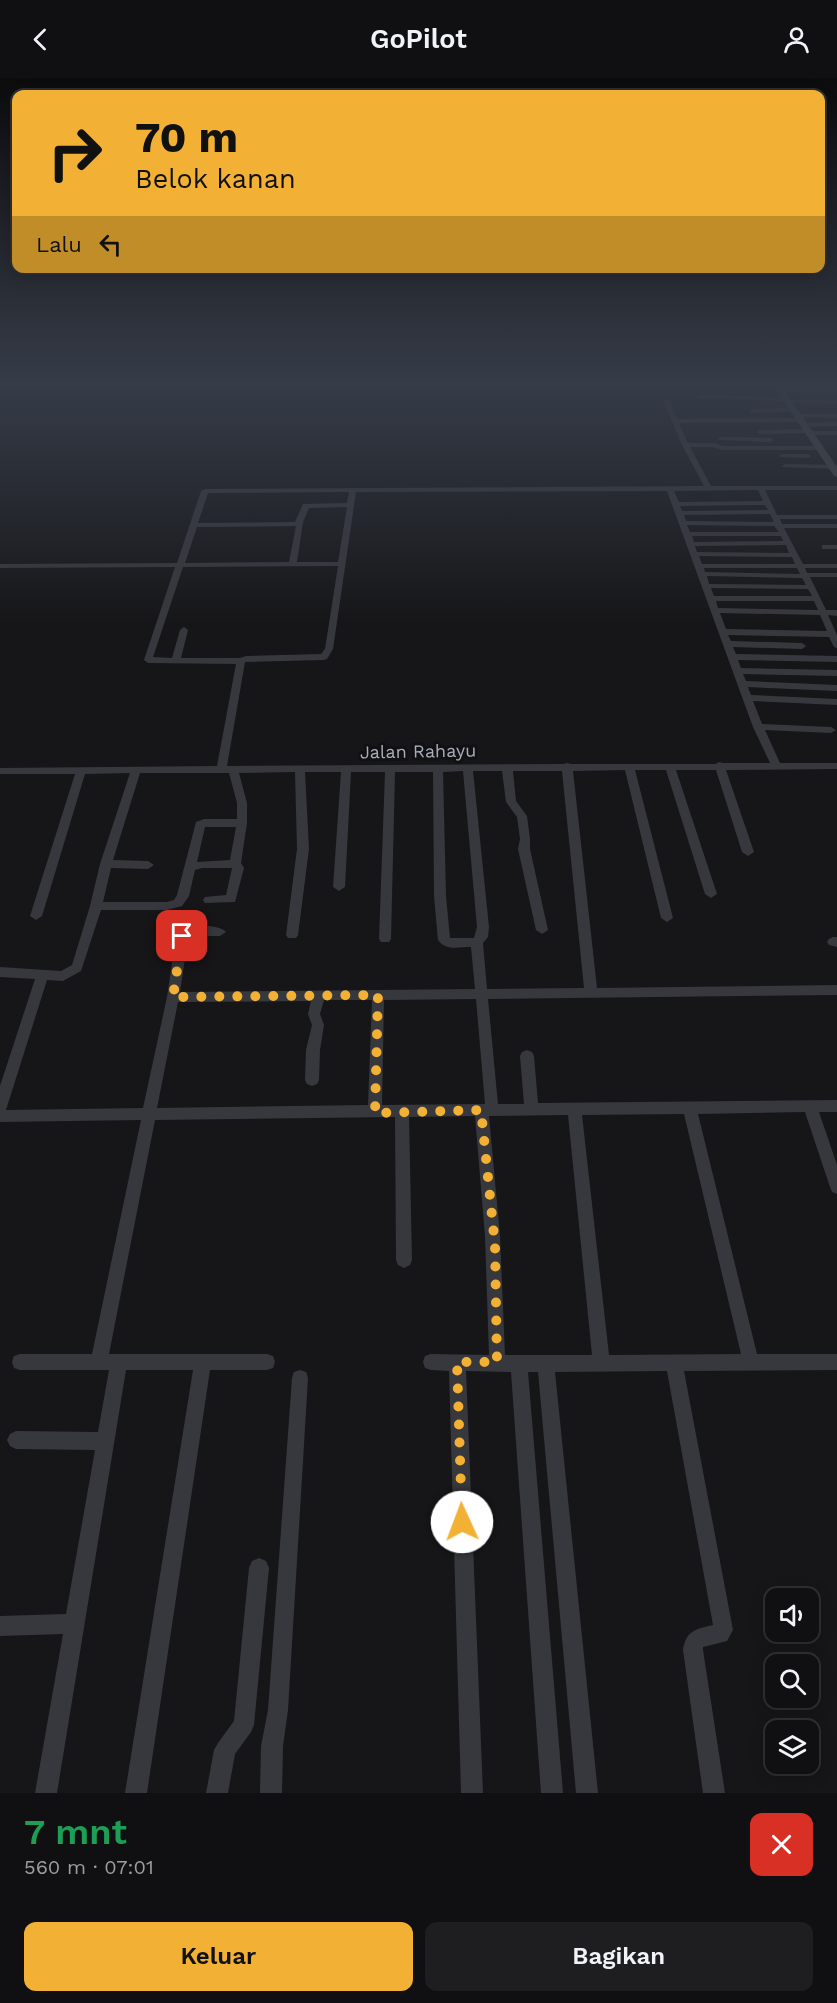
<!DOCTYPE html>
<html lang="id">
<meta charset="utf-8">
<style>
:root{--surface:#101012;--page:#1e1e20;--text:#f1f3f6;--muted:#9c9d9f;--line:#303032;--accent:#f2b134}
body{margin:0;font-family:"Work Sans",sans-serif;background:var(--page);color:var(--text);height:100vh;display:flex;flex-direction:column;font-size:22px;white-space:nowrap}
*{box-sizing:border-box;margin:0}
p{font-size:20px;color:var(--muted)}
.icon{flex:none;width:33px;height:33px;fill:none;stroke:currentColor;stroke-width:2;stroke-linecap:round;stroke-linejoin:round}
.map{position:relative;height:1715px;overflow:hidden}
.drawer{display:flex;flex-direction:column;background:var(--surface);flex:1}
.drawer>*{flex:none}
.guide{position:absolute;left:12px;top:12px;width:813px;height:183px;border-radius:12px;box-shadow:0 3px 15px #0003,0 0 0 2px var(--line);background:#f2b134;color:#111;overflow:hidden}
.controls{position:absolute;left:765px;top:1510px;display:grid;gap:12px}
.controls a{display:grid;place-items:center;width:54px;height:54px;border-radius:12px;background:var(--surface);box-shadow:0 3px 15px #0003,0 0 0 2px var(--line);font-size:30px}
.pin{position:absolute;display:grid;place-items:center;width:51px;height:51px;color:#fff;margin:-26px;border-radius:12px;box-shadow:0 3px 9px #0006}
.me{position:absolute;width:66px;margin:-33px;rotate:358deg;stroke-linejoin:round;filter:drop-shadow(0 0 4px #0008)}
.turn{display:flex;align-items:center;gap:21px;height:126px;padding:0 24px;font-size:27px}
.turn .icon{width:78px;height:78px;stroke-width:2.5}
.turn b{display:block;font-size:42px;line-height:51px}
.then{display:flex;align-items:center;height:57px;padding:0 24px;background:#0003;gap:12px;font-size:22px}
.round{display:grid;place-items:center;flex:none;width:63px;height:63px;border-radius:12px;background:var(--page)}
.overview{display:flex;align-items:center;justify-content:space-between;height:102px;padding:0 24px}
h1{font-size:36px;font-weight:600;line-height:45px;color:#1e9e55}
.cta{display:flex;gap:12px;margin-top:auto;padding:12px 24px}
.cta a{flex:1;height:69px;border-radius:12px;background:var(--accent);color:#111;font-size:24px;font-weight:600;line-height:69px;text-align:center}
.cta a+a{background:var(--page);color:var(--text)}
header{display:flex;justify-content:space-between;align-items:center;height:78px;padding:0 24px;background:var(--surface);font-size:27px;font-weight:600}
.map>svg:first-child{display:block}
</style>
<header><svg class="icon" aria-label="back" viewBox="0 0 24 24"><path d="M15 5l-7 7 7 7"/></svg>GoPilot<svg class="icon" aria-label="person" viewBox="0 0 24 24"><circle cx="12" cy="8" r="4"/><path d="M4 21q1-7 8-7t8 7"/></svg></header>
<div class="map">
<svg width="837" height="1715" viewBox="0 0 837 1715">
<rect width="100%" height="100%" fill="#161618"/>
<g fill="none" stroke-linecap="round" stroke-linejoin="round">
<g fill="#37383d" fill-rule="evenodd">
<path d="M685,307H780L777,309H688Z"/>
<path d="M781,312H837V316L779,315Z"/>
<path d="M701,317L785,319L788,321L785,323L699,320Z"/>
<path d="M667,322L670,324L677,341L799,340L802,342L799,344L679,345L688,365H714L723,368H818L821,370L818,372H722L713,369H690L711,408H837V412H765L777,437H837V441H780L782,446H837V450H784L803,486H837V490H805L807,495H837V499H810L826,532H837V538L828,537L837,557V570L834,569L829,559L728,557L731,563L802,565L806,568L802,571L733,569L736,576L837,578V584L738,582L741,590L837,592V598L743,596L746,603L837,607V613L748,609L751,617L837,621V627L753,623L762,646L831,649L836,652L831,655L765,652L780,685H837V691L726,692L754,774L748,778L742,774L716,692H676L717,816L711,820L705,816L666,692H635L673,840L667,844L661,840L625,692L573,693L597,910L837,907V917L488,921L498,1026H524L520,978L522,974L527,972L532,974L534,978L538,1025L837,1022V1034H819L837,1087V1116L832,1114L830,1109L805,1034L698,1036L757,1276H837V1292L684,1293L733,1552L727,1563L703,1569V1572L725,1715H703L683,1572C686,1553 695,1551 713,1547L667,1293L555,1294L598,1715H576L538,1294H528L563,1715H541L511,1294L466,1293L483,1715H461L449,1293L431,1292L425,1290L423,1284L425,1278L431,1276L489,1277L485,1158L475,1038L409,1039L412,1182L410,1187L404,1190L398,1187L396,1182L395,1039L155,1042L109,1276H267L273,1278L275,1284L273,1290L267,1292H210L147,1715H125L193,1292H126L57,1715H35L63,1556L0,1558V1538L66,1536L95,1372L16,1371L10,1368L7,1362L10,1356L16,1353L98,1354L109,1292H20L14,1290L12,1284L14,1278L20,1276H92L141,1042L0,1044V1008L35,901L0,899V889L61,893L72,887L90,828L100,786L130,695L85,696L42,838L36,842L30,838L75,696H0V690L217,688L236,586L148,585L144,582L175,489L0,490V486L177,485L201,413L205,411L704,408L682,367L664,324ZM758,412L763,423L679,424L674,413ZM667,413L753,649L770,685H723L719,684L715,686H571L567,685L563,686L227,688L245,584L324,582L327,581L333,571L356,414ZM349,414L347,425L303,426L295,444L198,445L208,415ZM765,427L768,432L682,433L680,428ZM347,429L338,484H297L303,444L309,430ZM770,436L774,444L686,443L684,437ZM687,447L774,448L779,454H690ZM296,448L289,484L185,485L197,449ZM692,458H781L783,463L694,464ZM786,467L789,475L697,474L695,468ZM699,478L792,479L795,486H702ZM338,488L325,571L321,576L246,578L240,580H181L188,552L184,549L180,552L172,580L153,579L183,489ZM704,490H797L800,496L705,494ZM707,498L802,500L806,507L709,506ZM711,510L808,511L812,518H714ZM716,523H814L818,532L718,530ZM720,535L820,537L827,553L726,551ZM463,693L477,849L474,860H450L446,818L443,694ZM473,693H502L506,724L517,739L520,761L518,771L536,852L542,856L548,852L530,771V761L527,738L516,723L513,693H562L584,910L487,911L483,865L488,859L489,849ZM295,694L297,771L286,857L288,860H296L298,857L309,771L305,694H341L333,809L339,813L345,809L351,694H385L379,861L381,864H389L391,861L395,694H433L434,818L438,862C446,873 459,869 471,869L475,911L180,914L188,860L191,858H220L226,854C220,847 197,847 188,849C182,850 179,854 176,858L167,919L143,1030L6,1032L47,902L63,903L81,893L101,832H167L182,828L189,818L195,792L202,790H232L226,817L205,819L203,822L205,825L235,824L244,790L241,785L247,745V725L239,695ZM140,695H229L237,725V741H204L196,744L177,817L174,822L167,824H103L111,790L148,791L154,787L148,783L113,782ZM205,749H236L230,782L197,784ZM476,921L485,1026L382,1027L384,922ZM324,922H372L368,1027L157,1030L178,924L311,923L308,936L312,947L306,972L305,1002L307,1006L312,1008L317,1006L319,1002L320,972L324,947L320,936ZM684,1036L741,1276L609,1277L582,1037ZM568,1037L592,1277H505L500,1158L489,1038Z"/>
<path d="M788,322H837V326L786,325Z"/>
<path d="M793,330L795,333L752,335L749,333L752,331Z"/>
<path d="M797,336H837V340L795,339Z"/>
<path d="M837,344V348L803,349L800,347L803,345Z"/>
<path d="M807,351L810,353H837V357H809L806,355L760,356L757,354L760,352Z"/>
<path d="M721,359L771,360L774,362L771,364L719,362L718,361Z"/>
<path d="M782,376H808L811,378L808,380L780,379L779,378Z"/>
<path d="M785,386L837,387V391L783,389L782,388Z"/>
<rect x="822" y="467" width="15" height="4"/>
<path d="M833,859H837V869L829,867L827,864L829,861Z"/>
<path d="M300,1292L306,1294L308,1300L288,1632L283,1668L282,1715H260L261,1668L268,1632L292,1300L294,1294Z"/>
<path d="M259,1480L266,1483L269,1490L254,1647L251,1654L235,1676L228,1715H206L214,1672L218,1665L234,1643L249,1490L252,1483Z"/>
</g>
<path fill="#45474d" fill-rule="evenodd" d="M773,307H781L837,389V399L834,398Z"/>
</g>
<linearGradient id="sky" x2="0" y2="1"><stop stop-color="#0c0c0d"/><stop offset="0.56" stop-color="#363c48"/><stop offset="1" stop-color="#363c48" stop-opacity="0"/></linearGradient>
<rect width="837" height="547" fill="url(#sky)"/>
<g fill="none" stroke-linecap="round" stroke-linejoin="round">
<path stroke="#f2b134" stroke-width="10" stroke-dasharray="0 18" d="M182,858L173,919L378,917L375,1035L481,1032L495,1167L497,1284H457L462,1444"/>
</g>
<g text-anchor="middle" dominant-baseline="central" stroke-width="6" stroke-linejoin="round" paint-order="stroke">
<g font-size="18" fill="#a8adb8" stroke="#111113">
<text transform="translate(418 673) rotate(-1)">Jalan Rahayu</text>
</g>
</g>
</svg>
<div class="controls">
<a><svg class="icon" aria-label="sound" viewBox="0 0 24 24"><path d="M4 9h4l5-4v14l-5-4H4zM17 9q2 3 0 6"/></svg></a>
<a><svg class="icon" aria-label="search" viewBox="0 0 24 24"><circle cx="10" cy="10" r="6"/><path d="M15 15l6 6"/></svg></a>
<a><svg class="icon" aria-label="layers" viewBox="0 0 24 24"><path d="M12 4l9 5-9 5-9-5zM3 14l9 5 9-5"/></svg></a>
</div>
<div class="pin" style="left:182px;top:858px;background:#d93025"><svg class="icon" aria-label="arrive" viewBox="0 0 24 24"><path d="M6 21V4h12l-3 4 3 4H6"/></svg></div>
<svg class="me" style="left:462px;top:1444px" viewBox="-20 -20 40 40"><circle r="19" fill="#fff"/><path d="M0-13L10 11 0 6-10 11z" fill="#f2b134"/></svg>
<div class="guide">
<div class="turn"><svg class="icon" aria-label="right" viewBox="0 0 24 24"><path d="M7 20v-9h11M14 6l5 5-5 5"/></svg><div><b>70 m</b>Belok kanan</div></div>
<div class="then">Lalu<svg class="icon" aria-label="left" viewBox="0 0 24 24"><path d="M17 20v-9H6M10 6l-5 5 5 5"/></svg></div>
</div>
</div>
<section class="drawer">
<div class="overview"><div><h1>7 mnt</h1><p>560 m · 07:01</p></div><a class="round" style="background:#d93025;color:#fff"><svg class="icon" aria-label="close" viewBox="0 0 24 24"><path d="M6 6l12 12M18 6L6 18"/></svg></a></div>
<div class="cta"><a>Keluar</a><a>Bagikan</a></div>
</section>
